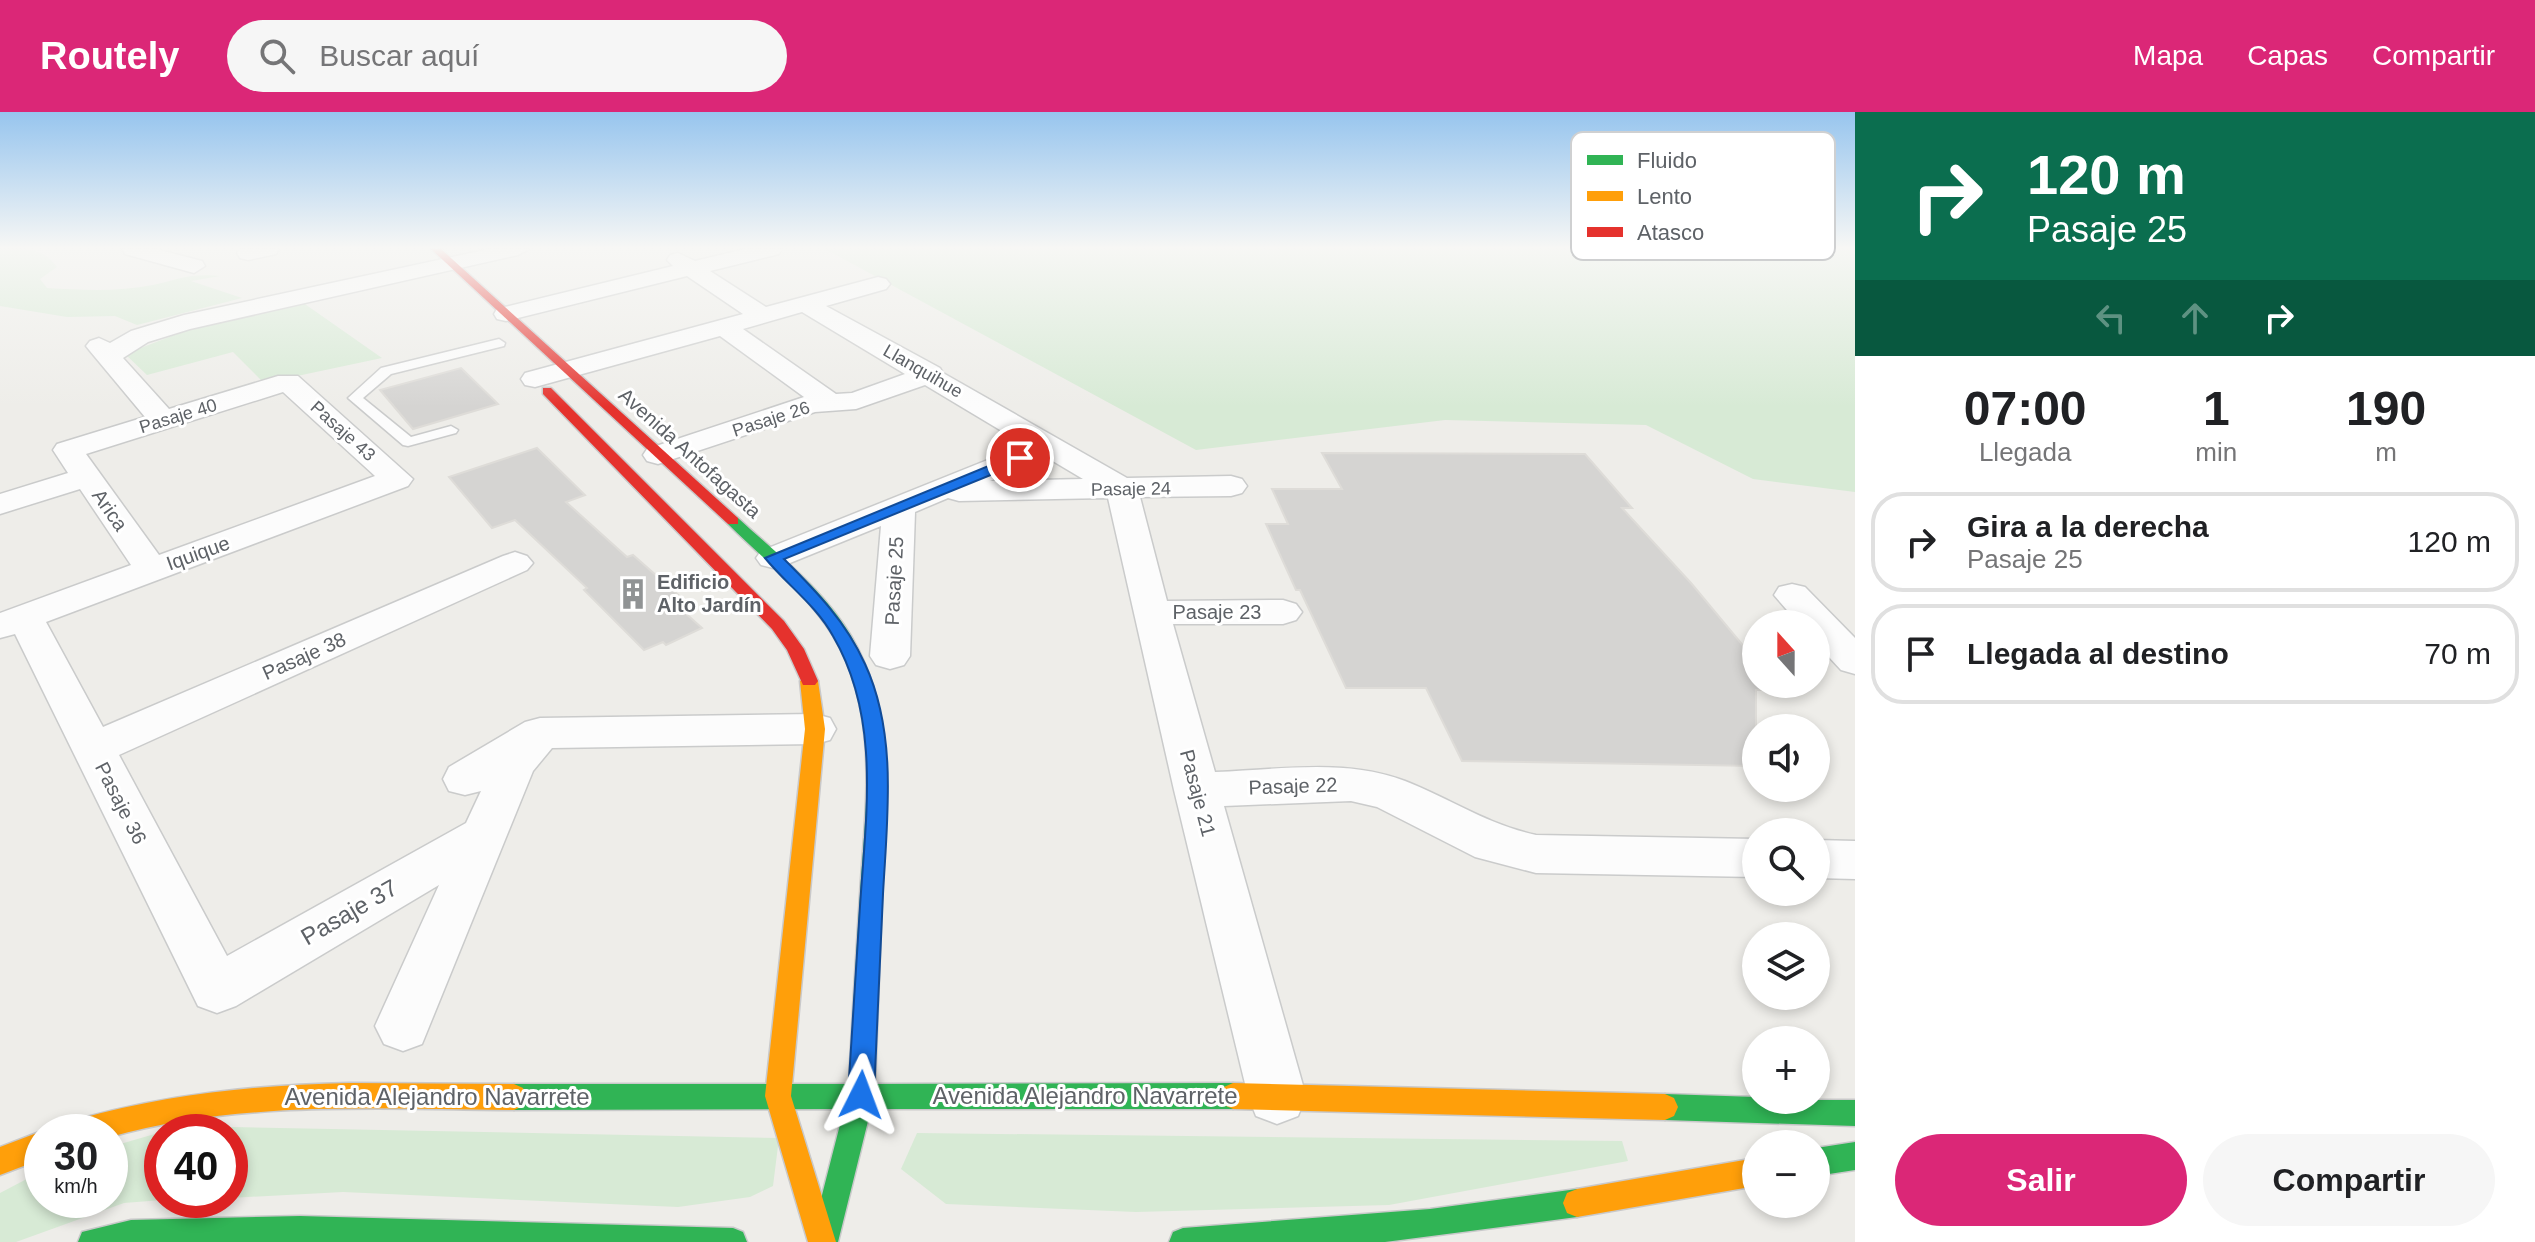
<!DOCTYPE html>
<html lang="es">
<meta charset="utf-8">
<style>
:root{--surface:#fff;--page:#f6f6f6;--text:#202124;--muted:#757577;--line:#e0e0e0;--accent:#db2777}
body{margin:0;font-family:Arial,sans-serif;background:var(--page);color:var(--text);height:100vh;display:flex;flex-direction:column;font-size:30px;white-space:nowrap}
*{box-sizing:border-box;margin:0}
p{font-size:26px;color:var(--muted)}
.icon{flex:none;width:44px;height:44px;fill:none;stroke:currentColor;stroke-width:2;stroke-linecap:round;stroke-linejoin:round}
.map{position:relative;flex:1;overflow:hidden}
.drawer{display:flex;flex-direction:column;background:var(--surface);width:680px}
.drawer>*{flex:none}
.guide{background:#0b6e4f;color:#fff;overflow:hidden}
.needle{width:52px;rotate:339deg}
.controls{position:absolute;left:1742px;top:498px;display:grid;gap:16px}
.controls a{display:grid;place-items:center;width:88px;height:88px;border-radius:50%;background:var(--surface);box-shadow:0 4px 12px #0003;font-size:40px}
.speed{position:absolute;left:24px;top:1002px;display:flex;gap:16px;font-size:40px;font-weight:700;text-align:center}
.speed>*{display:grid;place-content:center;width:104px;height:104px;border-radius:50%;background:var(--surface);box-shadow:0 4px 12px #0003;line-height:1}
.speed small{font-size:20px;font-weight:400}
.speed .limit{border:12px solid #d22;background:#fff;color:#111}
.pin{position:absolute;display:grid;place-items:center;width:68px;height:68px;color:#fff;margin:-34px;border:4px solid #fff;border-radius:50%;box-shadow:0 2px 8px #0007}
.me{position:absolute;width:88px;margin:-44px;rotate:3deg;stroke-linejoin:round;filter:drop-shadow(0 0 6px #0008)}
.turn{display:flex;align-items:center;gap:28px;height:168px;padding:0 40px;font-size:36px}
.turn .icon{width:104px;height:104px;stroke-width:2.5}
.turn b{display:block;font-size:56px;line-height:68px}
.lanes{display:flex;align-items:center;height:76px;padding:0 40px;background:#0003;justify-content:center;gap:40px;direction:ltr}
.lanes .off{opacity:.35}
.eta{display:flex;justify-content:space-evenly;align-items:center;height:136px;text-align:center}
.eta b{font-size:48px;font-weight:800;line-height:56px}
.cta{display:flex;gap:16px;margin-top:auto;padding:16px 40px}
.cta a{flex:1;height:92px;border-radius:48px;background:var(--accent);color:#fff;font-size:32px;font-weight:800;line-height:92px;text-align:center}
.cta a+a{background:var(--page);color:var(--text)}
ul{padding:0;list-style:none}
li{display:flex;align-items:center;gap:24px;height:100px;margin:0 16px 12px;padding:0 24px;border:4px solid var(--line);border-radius:32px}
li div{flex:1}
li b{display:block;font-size:30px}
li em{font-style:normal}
header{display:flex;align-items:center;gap:48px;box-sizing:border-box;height:112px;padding:0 40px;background:var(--accent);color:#fff}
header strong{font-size:38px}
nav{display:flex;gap:44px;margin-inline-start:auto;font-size:28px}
.search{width:560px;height:72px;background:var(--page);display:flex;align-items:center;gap:20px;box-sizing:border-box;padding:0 28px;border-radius:44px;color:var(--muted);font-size:30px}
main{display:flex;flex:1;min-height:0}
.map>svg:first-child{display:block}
</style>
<header>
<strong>Routely</strong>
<div class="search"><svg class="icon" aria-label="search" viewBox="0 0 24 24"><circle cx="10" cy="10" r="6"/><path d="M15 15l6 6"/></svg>Buscar aquí</div>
<nav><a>Mapa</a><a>Capas</a><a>Compartir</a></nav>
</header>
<main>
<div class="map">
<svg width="1855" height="1130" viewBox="0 0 1855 1130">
<rect width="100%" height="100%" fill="#eeede9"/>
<g fill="#d7ead5">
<path d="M0,137C25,137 41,134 57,155L40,167L47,176C82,178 118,180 153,173C180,167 190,161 220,164L191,169L242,186L137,213L115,204L67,205L0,194Z"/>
<path d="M825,137H1855V380L1753,367L1646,313L1445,308L1196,338Z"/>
<path d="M302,190L382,246L264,271L233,240L147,263L125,242L190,217Z"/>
<path d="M182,1014L779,1026L773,1074L750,1085L678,1095L343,1080L230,1086V1020H162V1088L124,1091L16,1130H0V1081L42,1059V1088H110V1035Z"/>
<path d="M917,1021L1622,1029L1628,1049L1389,1093L1136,1100L946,1092L901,1057Z"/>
</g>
<g fill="#d5d4d2" stroke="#dedcd8" stroke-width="2">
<path d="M461,256L498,292L413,317L380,278Z"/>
<path d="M537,336L585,383L566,390L627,445L633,443L692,495L683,499L702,516L666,533L663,530L644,538L584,478L587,476L515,408L492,416L449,365Z"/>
<path d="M1322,341L1585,342L1632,396H1622L1691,471L1756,549V572H1776L1782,578H1756V654L1462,649L1426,576H1346L1300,478H1296L1266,412H1288L1272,377H1342Z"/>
</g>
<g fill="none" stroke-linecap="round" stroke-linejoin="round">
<defs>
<path id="lane" d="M499,227L505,231L504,234L391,262L363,286L411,325L451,314L458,318L456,321L408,334L403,333L348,286L381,256Z"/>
<g id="street">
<path d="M122,137H156L202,149L205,154L194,161L125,142Z"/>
<path d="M240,137H279L276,142L248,148L240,146L237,141Z"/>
<path d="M489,137H529L518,143L190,217L148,230L123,246L169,297L278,264H298L413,367L408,374L46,510L103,615L503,444L515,440L527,444L533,451L527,458L119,643L227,844L466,711L481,679L465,683L449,679L443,667L449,655L525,610L540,606L815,602L830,606L836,617L830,628L815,632L552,636L533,659L422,932L403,939L384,932L375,914L439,773L236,894L217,901L198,894L15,522L0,526V501L131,453L80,377L0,402V382L68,361L53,338L57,332L145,305L90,239L86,234L90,229L99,226L110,231L131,219L184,203ZM283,280L375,364L159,443L86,342Z"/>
<path d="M745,137H782L779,142L710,159L766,195L878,165L886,167L890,172L886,177L826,194L940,256L943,261L1127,366L1231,364L1242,367L1247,374L1242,381L1231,384L1140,385L1167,489L1283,488L1296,492L1302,500L1296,508L1283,512H1173L1215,660C1277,658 1346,646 1405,669C1451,687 1486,712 1536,723L1756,727V765L1536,761L1475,745L1377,695L1351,689L1224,694L1306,984L1298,1004L1277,1012L1256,1004L1248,984L1174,678L1108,386L959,389L948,386L915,400L910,544L904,553L890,557L876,553L870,544L881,414L785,453L773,456L761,453L756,446L761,439L1025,333L925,273L856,297L815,300L658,352L647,349L643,343L647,337L804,285L720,224L535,275L525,273L521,267L525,261L743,202L687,164L506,209L497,207L494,202L497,197L673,154L667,148L670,143L678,141L695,149ZM802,200L905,262L852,281L836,282L743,217ZM1046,345L1083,367L990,369Z"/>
<path d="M1792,472L1805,475L1855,526V562L1841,558L1816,531V512H1799L1774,483L1779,475Z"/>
<path d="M1816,728L1855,729V767L1816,766Z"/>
</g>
<g id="fast">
<path d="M733,405L738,406C777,442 824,478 851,524C899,606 886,693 882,784C880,847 877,909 875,972L1233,971L1242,975L1246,984L1242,993L1233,997H871L838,1130H810L844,997L514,998L505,994L501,985L505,976L514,972H849C852,909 856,846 860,783C865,696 881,601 832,522C806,480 763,447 728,412V406Z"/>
<path d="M1665,982L1756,985V988H1855V1014L1665,1008L1656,1004L1652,995L1656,986Z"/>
<path d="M1855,1030V1058L1816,1064V1036Z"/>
<path d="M1577,1077L1587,1081L1591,1091L1587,1101L1577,1105L1385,1130H1169L1173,1120L1183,1116L1430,1097Z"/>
<path d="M300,1104L733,1116L743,1120L747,1130H78L82,1120L131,1108Z"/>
</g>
<g id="slow">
<path d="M809,563L818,569L825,617L791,984L836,1130H808L765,984L805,617L800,569Z"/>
<path d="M349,971L514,972L523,976L527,985L523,994L514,998C380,997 241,988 110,1025V1020H66L70,1011L79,1007C168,982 256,973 349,971Z"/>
<path d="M1233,971L1665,982L1674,986L1678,995L1674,1004L1665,1008L1233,997L1224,993L1220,984L1224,975Z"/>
<path d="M42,1019V1047L0,1063V1035Z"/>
<path d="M1756,1046V1074L1577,1105L1567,1101L1563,1091L1567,1081L1577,1077Z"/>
</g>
<g id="jam">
<path d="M431,137H441L738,406V412H728Z"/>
<path d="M543,276H551L784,509L804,537L818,569L815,573H803L787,538L772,517L543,282Z"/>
</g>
</defs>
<use href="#lane" stroke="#cacbcb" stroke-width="3"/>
<use href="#street" stroke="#cacbcb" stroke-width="3"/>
<use href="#fast" stroke="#c9c9ca" stroke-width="3"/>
<use href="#slow" stroke="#c9c9ca" stroke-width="3"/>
<use href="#jam" stroke="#c9c9ca" stroke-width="3"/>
<use href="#lane" fill="#fcfcfc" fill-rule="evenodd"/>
<use href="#street" fill="#fcfcfc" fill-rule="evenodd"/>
<use href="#fast" fill="#30b455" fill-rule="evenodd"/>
<use href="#slow" fill="#ff9f0a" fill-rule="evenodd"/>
<use href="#jam" fill="#e5322d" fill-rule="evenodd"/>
</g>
<linearGradient id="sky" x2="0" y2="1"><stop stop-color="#97c5ee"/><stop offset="0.46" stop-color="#f7f7f5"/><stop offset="1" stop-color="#f7f7f5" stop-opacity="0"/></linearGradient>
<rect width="1855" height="295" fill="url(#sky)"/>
<path fill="#1a73e8" stroke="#114b97" stroke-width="2" d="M1020,341L1025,343V349L784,447C817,480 846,510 865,552C898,623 887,707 883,782C880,849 877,916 874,983L871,992L861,996L852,992L848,983C852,920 856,857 860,794C866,703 881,606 833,524C816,493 787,473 765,446Z"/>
<defs>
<symbol id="building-bare" viewBox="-9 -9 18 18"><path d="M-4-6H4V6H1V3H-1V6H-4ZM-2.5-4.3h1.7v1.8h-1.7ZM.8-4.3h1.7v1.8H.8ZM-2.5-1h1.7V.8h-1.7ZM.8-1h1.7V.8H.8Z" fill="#909394" stroke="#fff" stroke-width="2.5" paint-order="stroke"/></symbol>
</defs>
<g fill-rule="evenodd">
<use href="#building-bare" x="611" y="460" width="44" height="44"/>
</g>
<g text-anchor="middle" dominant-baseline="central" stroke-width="6" stroke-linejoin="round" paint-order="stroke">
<g font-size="18" fill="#5e6267" stroke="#fff">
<text transform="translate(923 259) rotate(30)">Llanquihue</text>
<text transform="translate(178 304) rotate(-17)">Pasaje 40</text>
<text transform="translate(771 307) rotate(-18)">Pasaje 26</text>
<text transform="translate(343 319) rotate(42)">Pasaje 43</text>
<text transform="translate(1131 377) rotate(-1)">Pasaje 24</text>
</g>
<g font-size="20" fill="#5e6267" stroke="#fff">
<text transform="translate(690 341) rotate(42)">Avenida Antofagasta</text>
<text transform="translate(110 398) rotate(55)">Arica</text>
<text transform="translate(198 441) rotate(-20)">Iquique</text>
<text transform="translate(894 469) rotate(-87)">Pasaje 25</text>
<text x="1217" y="500">Pasaje 23</text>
<text transform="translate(304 544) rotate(-24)">Pasaje 38</text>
<text transform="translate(1293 674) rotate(-2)">Pasaje 22</text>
<text transform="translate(1198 681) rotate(75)">Pasaje 21</text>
<text transform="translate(121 691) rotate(63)">Pasaje 36</text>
</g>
<g font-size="20" font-weight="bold" fill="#5e6267" stroke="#fff" text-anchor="start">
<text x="657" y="470">Edificio<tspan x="657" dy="23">Alto Jardín</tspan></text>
</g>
<g font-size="24" fill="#5e6267" stroke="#fff">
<text transform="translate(349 800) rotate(-30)">Pasaje 37</text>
<text x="1085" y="983">Avenida Alejandro Navarrete</text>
<text x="437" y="984">Avenida Alejandro Navarrete</text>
</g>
</g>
<rect x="1571" y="20" width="264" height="128" rx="12" fill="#fff" stroke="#cfd0d1" stroke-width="2"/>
<rect x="1587" y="43" width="36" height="10" fill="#30b455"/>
<rect x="1587" y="79" width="36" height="10" fill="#ff9f0a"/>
<rect x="1587" y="115" width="36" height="10" fill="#e5322d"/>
<g font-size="22" fill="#5e6267">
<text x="1637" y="56">Fluido</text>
<text x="1637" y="92">Lento</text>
<text x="1637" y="128">Atasco</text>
</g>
</svg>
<div class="controls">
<a><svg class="needle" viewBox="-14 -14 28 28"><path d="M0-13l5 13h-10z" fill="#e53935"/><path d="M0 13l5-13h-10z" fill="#757577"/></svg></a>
<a><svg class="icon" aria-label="sound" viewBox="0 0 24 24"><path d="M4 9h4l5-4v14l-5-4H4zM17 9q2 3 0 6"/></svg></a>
<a><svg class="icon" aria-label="search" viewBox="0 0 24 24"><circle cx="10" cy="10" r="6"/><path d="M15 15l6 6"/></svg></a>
<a><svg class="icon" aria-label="layers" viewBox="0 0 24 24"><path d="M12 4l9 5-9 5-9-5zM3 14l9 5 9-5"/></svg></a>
<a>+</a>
<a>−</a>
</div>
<div class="speed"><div>30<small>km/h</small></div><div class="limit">40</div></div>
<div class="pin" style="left:1020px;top:346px;background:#d93025"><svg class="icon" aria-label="arrive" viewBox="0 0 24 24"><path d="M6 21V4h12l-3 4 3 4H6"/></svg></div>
<svg class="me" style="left:861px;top:983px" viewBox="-20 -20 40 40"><path d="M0-17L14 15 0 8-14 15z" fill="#1a73e8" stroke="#fff" stroke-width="4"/></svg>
</div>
<section class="drawer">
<div class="guide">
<div class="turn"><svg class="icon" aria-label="right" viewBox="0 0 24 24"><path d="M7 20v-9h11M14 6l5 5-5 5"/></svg><div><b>120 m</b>Pasaje 25</div></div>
<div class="lanes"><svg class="icon off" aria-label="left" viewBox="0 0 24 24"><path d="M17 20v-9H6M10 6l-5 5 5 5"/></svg><svg class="icon off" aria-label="ahead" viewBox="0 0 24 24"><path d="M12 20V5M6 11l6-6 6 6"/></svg><svg class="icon" aria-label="right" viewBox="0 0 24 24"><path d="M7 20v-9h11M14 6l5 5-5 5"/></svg></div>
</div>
<div class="eta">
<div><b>07:00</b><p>Llegada</p></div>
<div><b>1</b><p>min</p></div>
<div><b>190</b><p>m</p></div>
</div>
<ul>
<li><svg class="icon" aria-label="right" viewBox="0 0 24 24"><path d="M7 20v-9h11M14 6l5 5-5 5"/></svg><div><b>Gira a la derecha</b><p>Pasaje 25</p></div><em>120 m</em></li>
<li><svg class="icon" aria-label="arrive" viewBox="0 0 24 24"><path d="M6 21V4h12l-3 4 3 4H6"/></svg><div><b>Llegada al destino</b></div><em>70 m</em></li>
</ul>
<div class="cta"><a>Salir</a><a>Compartir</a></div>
</section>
</main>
